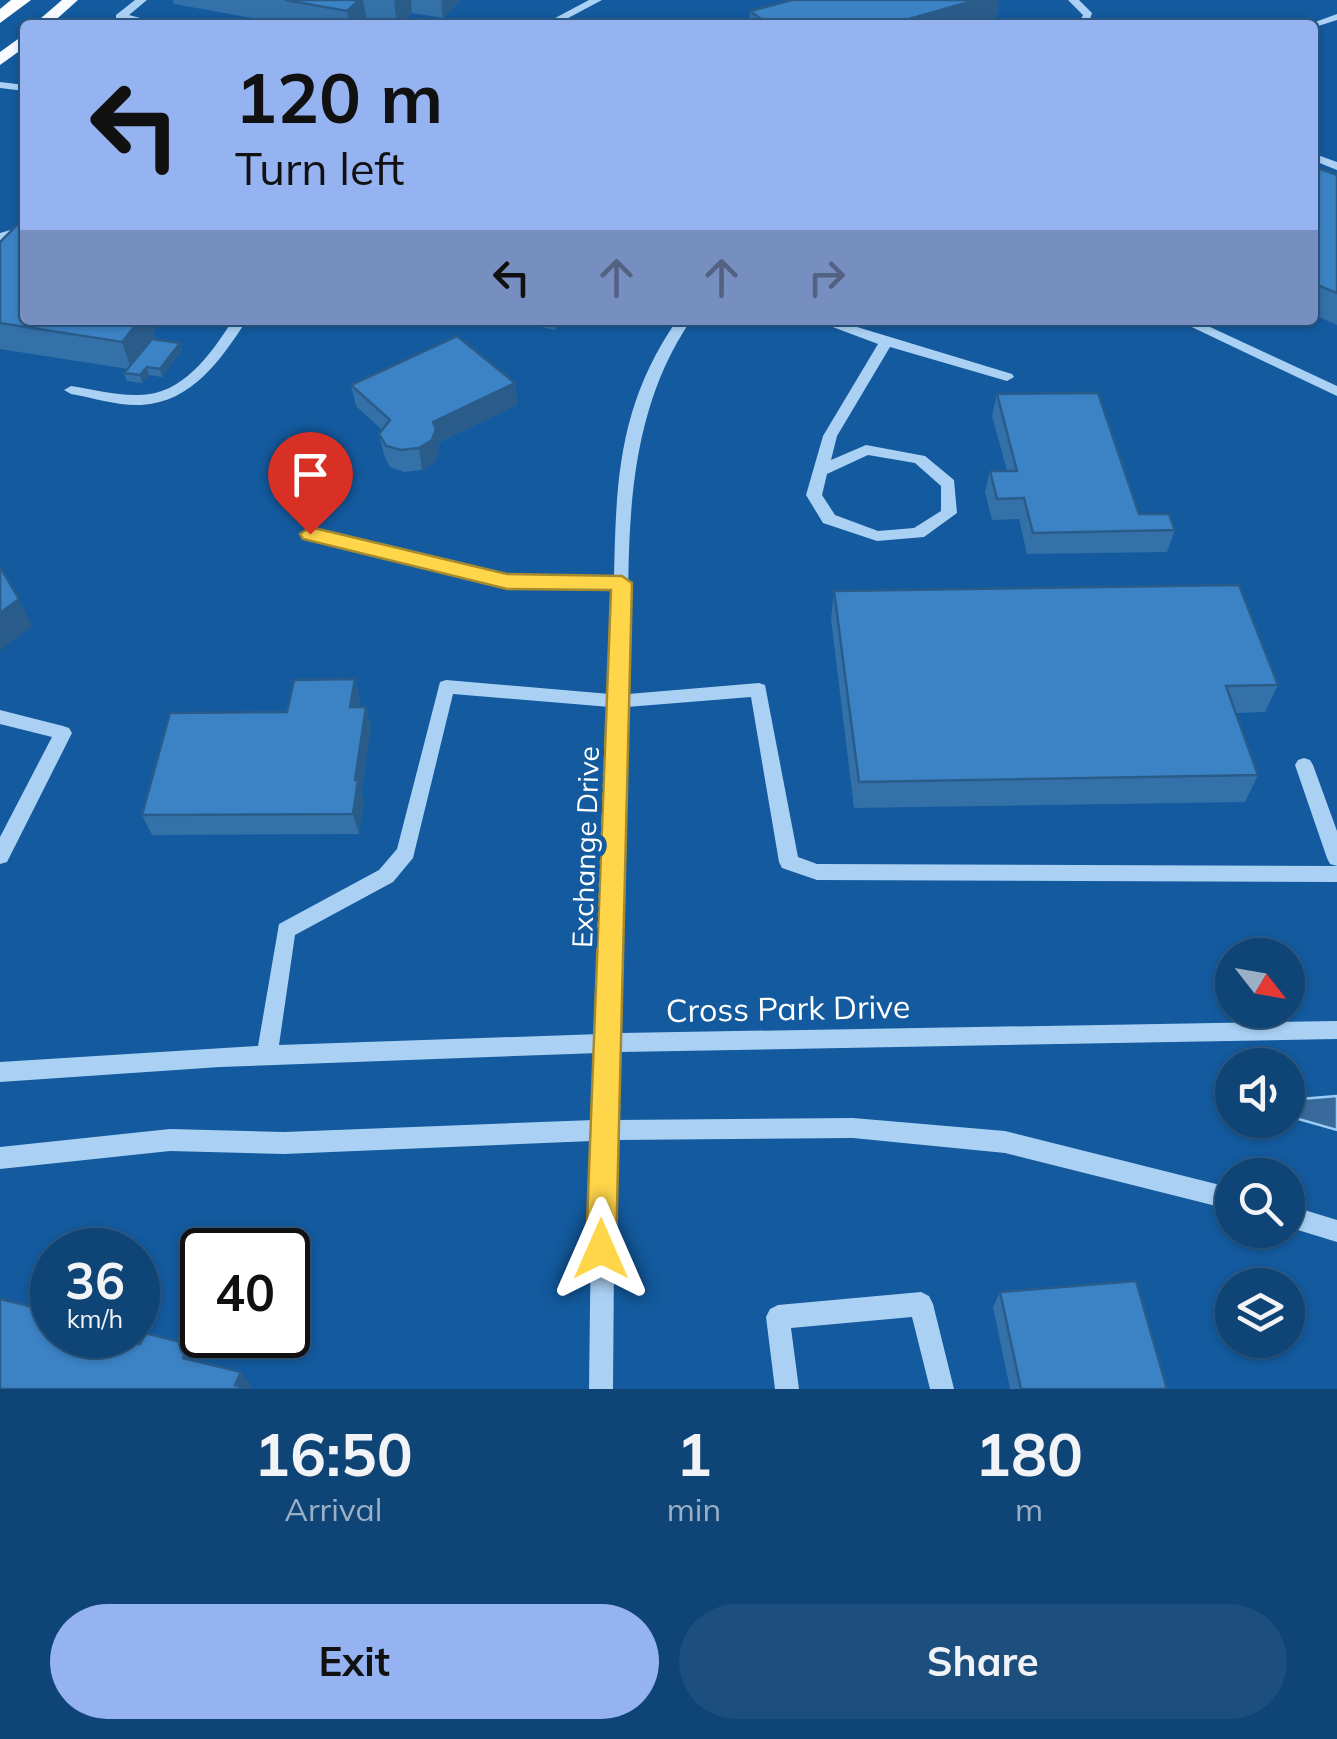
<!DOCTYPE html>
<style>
:root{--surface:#0e4476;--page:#1c4e7e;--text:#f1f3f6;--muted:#9bb0c5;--line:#2e5c88;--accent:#95b2f1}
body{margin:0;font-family:Mulish,sans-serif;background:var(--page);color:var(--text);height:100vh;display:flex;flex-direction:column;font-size:38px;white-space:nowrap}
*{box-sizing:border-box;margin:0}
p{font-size:32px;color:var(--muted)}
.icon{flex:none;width:55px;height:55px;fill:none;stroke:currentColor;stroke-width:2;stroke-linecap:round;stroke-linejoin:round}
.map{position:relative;height:1389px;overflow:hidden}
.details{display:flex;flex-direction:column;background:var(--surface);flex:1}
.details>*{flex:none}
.top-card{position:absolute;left:20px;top:20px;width:1298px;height:305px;border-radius:10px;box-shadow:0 2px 8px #0004,0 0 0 2px var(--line);background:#95b2f1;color:#111;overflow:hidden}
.needle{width:65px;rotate:121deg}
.controls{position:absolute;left:1215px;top:938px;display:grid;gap:20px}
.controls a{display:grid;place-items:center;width:90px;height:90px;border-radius:50%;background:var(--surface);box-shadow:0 2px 8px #0004,0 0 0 2px var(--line);font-size:50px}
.speed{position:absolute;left:30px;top:1228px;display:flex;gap:20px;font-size:50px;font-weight:700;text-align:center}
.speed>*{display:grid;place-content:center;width:130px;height:130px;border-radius:50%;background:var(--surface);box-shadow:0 2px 8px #0004,0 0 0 2px var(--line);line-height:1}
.speed small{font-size:25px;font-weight:400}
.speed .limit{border:5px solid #111;border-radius:15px;background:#fff;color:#111}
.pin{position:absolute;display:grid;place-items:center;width:85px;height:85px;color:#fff;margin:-102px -42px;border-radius:50% 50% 50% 0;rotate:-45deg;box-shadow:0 0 10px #0007}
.pin .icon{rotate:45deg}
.me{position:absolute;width:110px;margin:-55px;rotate:0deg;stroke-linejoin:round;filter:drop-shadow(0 0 8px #0008)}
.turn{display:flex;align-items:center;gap:35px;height:210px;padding:0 50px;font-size:45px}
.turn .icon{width:130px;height:130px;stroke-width:2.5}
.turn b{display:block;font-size:70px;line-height:85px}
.lanes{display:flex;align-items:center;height:95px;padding:0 50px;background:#0003;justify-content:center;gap:50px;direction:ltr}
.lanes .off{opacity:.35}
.eta{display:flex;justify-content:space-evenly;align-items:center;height:170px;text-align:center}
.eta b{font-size:60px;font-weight:700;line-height:70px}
.cta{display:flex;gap:20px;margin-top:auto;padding:20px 50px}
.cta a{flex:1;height:115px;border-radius:60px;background:var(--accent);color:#111;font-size:40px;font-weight:700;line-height:115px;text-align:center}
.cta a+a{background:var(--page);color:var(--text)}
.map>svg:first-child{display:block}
</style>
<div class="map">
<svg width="1337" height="1389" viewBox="0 0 1337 1389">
<rect width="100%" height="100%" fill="#135a9e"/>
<path fill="#386b9c" stroke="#9ccdf7" stroke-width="2.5" d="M1337,1096V1130L1288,1116V1100Z"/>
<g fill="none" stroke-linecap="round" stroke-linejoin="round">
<g fill="#aad1f4" fill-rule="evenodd">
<path d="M135,0H147L129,15L166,25H145L116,19V15Z"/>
<path d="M589,0H602L555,25H542Z"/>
<path d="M1068,0H1079L1092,13L1088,25H1078L1083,15Z"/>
<path d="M771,12L776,15L775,17L748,25H732Z"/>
<path d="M1337,14V20L1312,28V25H1307Z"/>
<path d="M0,82L25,85V91L0,88Z"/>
<path d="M1312,153L1337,162V170L1312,160Z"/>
<path d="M25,226V234L0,241V233Z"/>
<path d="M233,320H247C221,359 193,402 141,405C118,406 94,398 71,394L64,390L71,386C92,389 114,395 135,395C182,397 210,355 233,320Z"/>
<path d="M677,320H691C616,430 630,567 628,694L759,683L765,685L798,857L817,864L1337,866V882L817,880L782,868L779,862L751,697L627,707L621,1033L1337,1021V1039L620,1052L616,1120L853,1118L1005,1131L1232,1188V1210L1005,1153L853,1138L615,1140L613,1389H589L592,1141L284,1154L170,1151L0,1169V1147L170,1129L284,1132L594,1120L599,1053L220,1067L0,1082V1062L258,1046L279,924L379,870L397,849L440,682L446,680L610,694L613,589L507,588L311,539L303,534L311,529L507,576L614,577C616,479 619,404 677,320ZM453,694L610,707L600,1034L279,1045L295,935L393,882L413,858Z"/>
<path d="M814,320H834L1012,374L1014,377L1007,381L890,347L837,436L831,460L866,445L925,456L954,480L957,513L924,537L877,541L823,523L806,495L823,436L878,344ZM868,455L915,463L941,486V511L914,528L878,531L835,515L822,495L827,474Z"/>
<path d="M1177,320H1195L1337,386V396Z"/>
<path d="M0,710L63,726L69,728L72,733L7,862L0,864V837L52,737L0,724Z"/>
<path d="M1304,758L1310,760L1313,765L1337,831V866L1330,864L1327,858L1295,765L1298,760Z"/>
<path d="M1288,1205L1337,1220V1242L1288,1227Z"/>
<path d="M921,1292L929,1296L933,1304L954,1389H930L912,1317L791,1328L799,1389H775L766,1317L770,1309L778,1305Z"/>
</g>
<g fill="#f7fbff" fill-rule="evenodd">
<path d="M62,0H78L50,25H33Z"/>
<path d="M25,34V47L0,65V52Z"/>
</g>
<path fill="#fff" fill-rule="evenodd" d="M11,0H31L0,23V9Z"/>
</g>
<g fill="#3471a9">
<path d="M173,0H461L443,18L412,13L399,25L367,21L363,25H291L174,4Z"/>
<path d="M792,0H999L996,18L972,25H750V11Z"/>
<path d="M1312,166L1337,175V325L1312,314Z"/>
<path d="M0,242L25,320H163L153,332L155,339L180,343L182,350L162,377L149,375L142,383L127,381L124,373L128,369L0,349Z"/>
<path d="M541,320H563L555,330L541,327Z"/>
<path d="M515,383L517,405L438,443L439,450L435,462L422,470L404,472L390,467L384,455L379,434L382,430L356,406L351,385Z"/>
<path d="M997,394L1139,514L1175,530L1167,552L1027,554L1019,519L992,520L985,492L990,471H1007L992,416Z"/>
<path d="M834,591L1278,685L1265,712L1236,713L1258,775L1245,802L854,808L831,619Z"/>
<path d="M355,679L360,700L359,707H366L371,728L361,792L364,800L359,834L152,835L142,815L287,712Z"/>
<path d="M1000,1292L1167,1389H1010L993,1307Z"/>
</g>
<g fill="#2a5c8a">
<path d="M359,0H363L367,21L363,25H349L347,11Z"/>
<path d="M396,0H411L412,13L399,25H397L394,2Z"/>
<path d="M441,0H461L443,18Z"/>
<path d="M976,0H999L996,18L972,25H888Z"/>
<path d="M140,320H163L153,332L155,339L131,369L122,342Z"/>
<path d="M557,320H563L555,330V323Z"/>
<path d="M180,343L182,350L162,377L160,369Z"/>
<path d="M147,367L149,375L142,383L140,375Z"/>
<path d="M515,383L517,405L438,443L439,450L435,462L422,470L419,448L433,422Z"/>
<path d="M19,599L32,626L0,651V613Z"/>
<path d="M355,679L360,700L355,728L350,707Z"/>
<path d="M366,707L371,728L361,792L364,800L359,834L353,814L355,780Z"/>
<path d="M41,1309L52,1322V1335L36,1319Z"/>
<path d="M188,1344L202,1363L183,1358Z"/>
<path d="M241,1372L253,1389H237L235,1385Z"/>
</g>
<g fill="#3c83c5" stroke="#2a5c8a" stroke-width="2.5">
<path d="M285,0H359L347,11Z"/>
<path d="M792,0H976L888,25H769L750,11Z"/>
<path d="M1312,166L1337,175V293L1312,283Z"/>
<path d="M18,224L25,225V320H140L122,342L0,323V242Z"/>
<path d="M457,336L515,383L433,422L436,429L432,440L419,448L401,450L386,446L379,434L390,420L351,385Z"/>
<path d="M152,339L180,343L160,369L147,367L140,375L124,373Z"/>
<path d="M1098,393L1139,514H1169L1175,530L1033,533L1024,498L997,499L990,471H1017L997,394Z"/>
<path d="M0,567L19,599L0,613Z"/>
<path d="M1239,585L1278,685L1226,686L1258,775L859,782L834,591Z"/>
<path d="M355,679L350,707H366L355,780H358L353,814L142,815L170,713L287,712L294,680Z"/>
<path d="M1136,1281L1167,1389H1021L1000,1292Z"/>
<path d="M0,1299L41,1309L36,1319L52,1323V1335H103L140,1344L145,1333L188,1344L183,1358L241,1372L235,1385L249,1389H0Z"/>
</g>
<path fill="#ffd54a" stroke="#a68a30" stroke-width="2.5" d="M310,527L507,574L622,576L632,583L616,1249L612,1260L601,1264L591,1260L586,1249L611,590L507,589L303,539L300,534Z"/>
<g text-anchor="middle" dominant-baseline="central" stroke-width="10" stroke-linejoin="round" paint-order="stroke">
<g font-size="28" fill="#fff" stroke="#135a9e">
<text transform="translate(585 847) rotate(-88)">Exchange Drive</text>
</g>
<g font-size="32" fill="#fff" stroke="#135a9e">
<text transform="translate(788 1008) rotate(-1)">Cross Park Drive</text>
</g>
</g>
</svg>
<div class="controls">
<a><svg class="needle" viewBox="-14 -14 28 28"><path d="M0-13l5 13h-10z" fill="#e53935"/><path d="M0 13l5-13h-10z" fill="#9bb0c5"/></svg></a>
<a><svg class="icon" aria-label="sound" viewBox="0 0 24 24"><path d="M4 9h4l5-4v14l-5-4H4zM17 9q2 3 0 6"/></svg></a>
<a><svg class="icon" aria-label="search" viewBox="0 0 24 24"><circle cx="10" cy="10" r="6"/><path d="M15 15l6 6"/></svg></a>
<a><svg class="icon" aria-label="layers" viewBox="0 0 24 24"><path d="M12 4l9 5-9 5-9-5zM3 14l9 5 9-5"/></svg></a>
</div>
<div class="speed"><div>36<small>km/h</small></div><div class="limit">40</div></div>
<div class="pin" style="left:310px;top:534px;background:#d93025"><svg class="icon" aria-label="arrive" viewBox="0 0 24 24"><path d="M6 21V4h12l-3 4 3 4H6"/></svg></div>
<svg class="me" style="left:601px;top:1249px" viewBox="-20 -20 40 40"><path d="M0-17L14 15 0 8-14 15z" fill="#ffd54a" stroke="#fff" stroke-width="4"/></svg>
<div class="top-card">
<div class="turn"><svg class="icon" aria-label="left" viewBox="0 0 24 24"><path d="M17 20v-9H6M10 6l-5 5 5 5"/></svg><div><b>120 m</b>Turn left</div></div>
<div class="lanes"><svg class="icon" aria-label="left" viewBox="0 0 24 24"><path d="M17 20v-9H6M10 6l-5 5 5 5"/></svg><svg class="icon off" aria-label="ahead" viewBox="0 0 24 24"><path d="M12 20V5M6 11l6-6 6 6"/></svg><svg class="icon off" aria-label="ahead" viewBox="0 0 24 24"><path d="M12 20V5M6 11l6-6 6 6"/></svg><svg class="icon off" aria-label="right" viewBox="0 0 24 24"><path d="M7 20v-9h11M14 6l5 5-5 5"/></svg></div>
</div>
</div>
<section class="details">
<div class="eta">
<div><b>16:50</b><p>Arrival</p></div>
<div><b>1</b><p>min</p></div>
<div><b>180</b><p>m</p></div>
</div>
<div class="cta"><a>Exit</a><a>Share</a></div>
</section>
